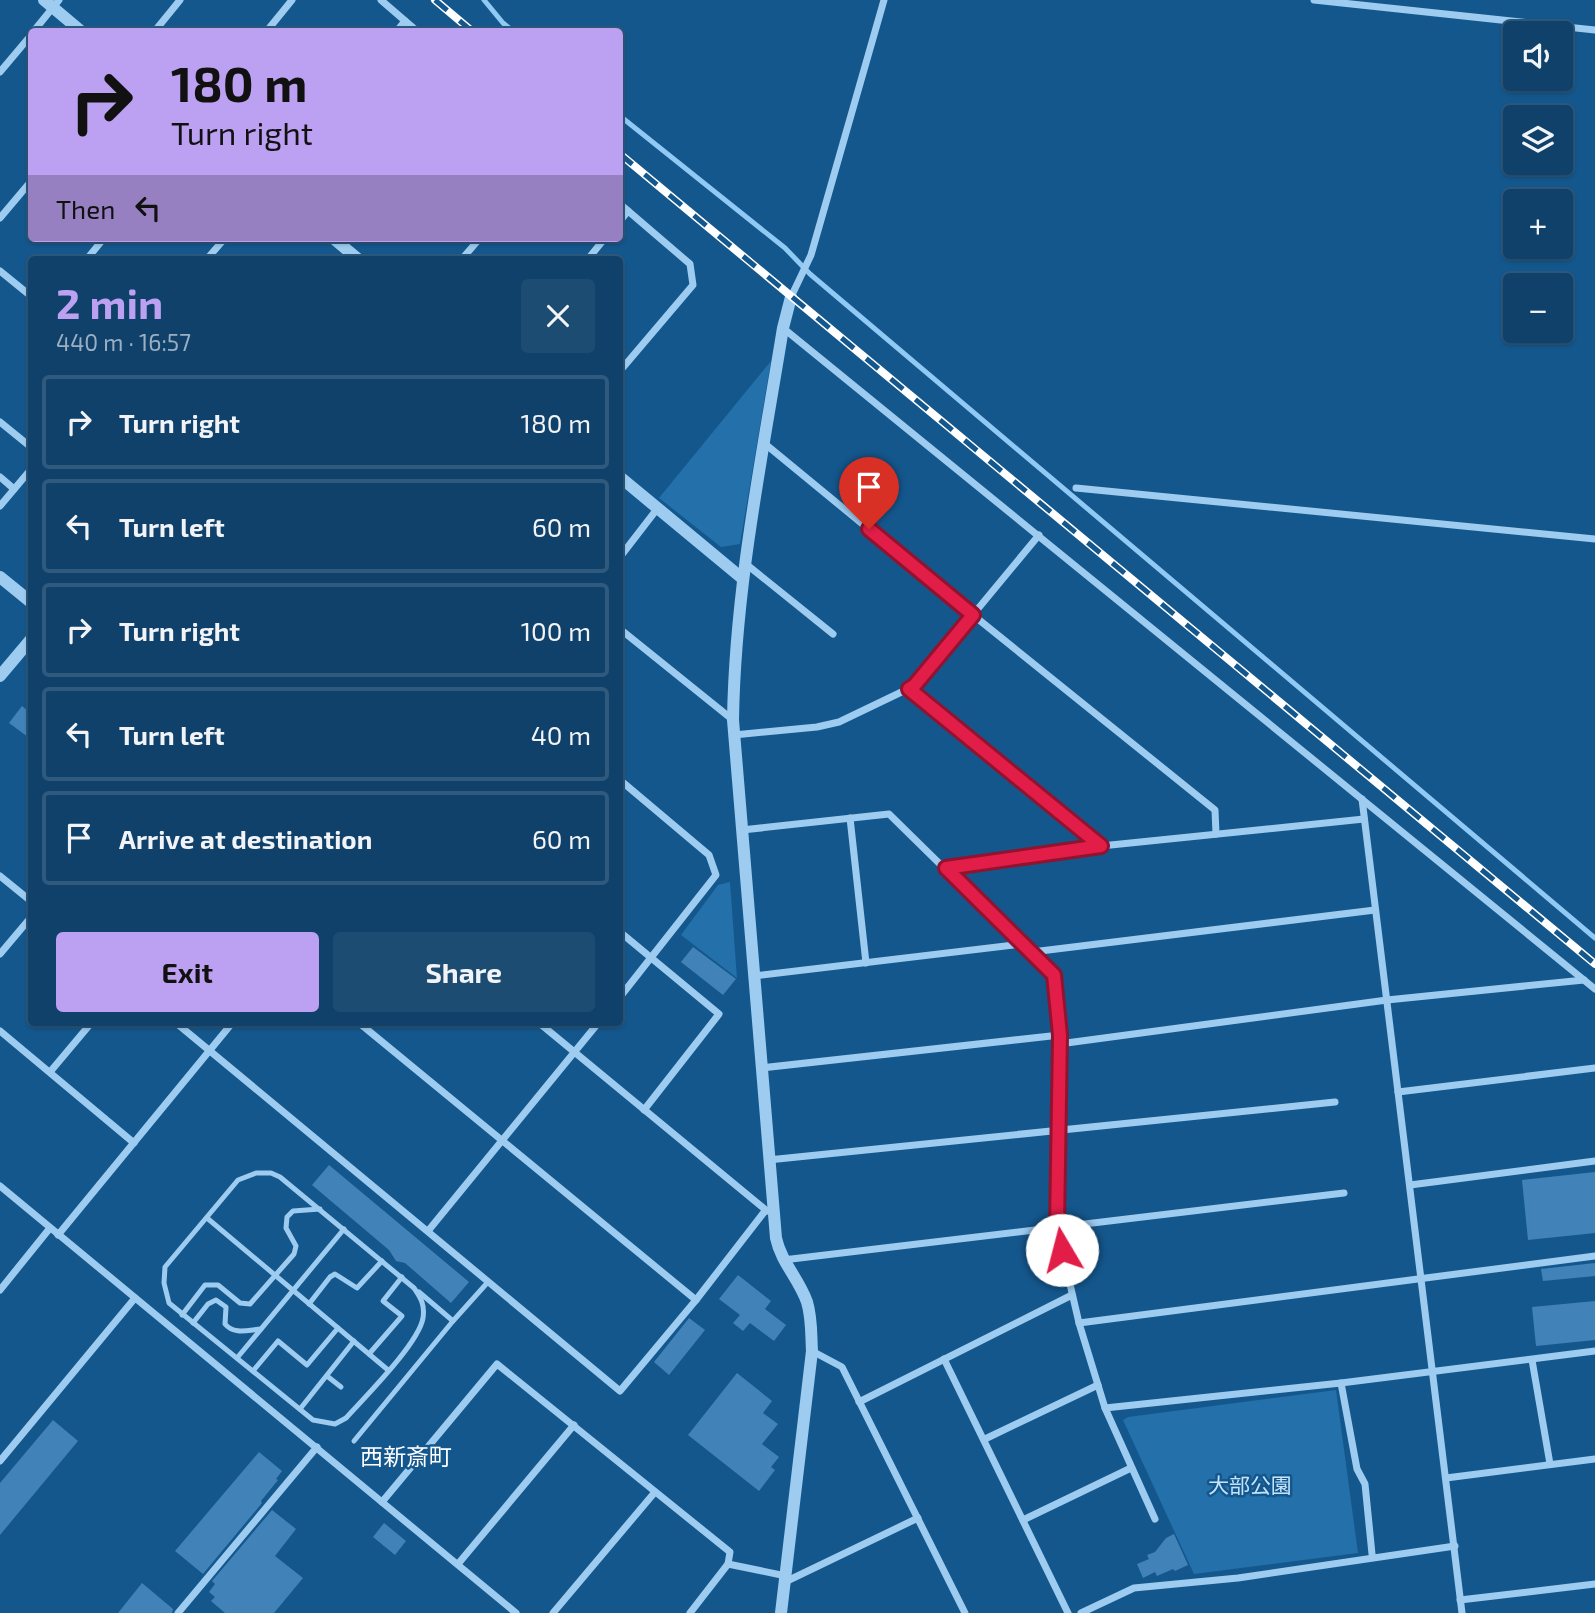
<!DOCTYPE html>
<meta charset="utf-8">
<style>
:root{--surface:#0f416a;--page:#1d4c72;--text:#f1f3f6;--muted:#9bafc1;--line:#2f5a7e;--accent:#bca0f2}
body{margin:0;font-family:"Exo 2","Noto Sans JP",sans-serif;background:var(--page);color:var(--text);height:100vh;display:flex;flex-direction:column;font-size:26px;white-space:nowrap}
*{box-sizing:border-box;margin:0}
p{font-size:23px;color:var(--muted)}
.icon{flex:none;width:38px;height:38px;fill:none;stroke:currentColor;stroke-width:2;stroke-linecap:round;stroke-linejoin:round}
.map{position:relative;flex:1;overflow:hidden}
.panel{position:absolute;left:28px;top:256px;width:595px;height:770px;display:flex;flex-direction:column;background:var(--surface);border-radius:7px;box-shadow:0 2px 5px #0004,0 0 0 2px var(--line)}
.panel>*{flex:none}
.top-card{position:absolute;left:28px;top:28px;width:595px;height:214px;border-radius:7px;box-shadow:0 2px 5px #0004,0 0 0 2px var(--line);background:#bca0f2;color:#111;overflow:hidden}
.fabs{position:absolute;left:1503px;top:21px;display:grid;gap:14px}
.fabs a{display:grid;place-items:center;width:70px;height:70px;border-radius:7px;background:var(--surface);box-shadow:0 2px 5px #0004,0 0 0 2px var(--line);font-size:35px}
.pin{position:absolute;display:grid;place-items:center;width:60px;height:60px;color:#fff;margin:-72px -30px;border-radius:50% 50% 50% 0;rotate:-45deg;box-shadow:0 0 7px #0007}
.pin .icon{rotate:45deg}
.me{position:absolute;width:77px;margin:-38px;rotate:352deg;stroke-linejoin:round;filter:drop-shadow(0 0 5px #0008)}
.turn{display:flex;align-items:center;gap:24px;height:147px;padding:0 28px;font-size:32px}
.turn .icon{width:91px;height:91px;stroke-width:2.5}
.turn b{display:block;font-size:49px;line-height:60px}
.then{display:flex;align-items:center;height:66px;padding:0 28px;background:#0003;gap:14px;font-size:26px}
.round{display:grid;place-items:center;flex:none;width:74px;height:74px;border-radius:7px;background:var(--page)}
.headline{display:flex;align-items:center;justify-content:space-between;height:119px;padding:0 28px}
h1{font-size:42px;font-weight:700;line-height:52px;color:var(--accent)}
.primary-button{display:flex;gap:14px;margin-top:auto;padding:14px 28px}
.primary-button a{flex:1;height:80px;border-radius:7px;background:var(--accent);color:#111;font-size:28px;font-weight:700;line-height:80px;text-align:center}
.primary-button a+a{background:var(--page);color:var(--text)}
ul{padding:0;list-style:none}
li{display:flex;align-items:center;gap:21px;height:94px;margin:0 14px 10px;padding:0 14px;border:4px solid var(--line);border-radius:7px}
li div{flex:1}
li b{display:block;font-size:26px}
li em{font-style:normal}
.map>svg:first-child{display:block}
</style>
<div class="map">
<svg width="1595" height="1613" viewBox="0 0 1595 1613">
<rect width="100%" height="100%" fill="#14578d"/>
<g fill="#2370aa">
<path d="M771,361L740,544L721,547L659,498Z"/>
<path d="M730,882L737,978L681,935L718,885Z"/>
<path d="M1336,1390L1358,1553L1194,1574L1123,1420L1128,1417Z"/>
</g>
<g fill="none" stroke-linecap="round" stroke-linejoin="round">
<g stroke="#8fc9f4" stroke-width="5">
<path d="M484,0L503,23L514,32"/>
<path d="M620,116L785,248L810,274L1595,938"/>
</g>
</g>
<g fill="#4183b8">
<path d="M22,706L32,714V740L9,723Z"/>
<path d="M693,947L736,979L723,995L681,962Z"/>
<path d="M329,1165L469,1282L451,1303L405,1263L396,1261L389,1250L312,1185Z"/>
<path d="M1595,1172V1233L1528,1240L1522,1180Z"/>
<path d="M1595,1263V1276L1543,1281L1541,1269Z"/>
<path d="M738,1275L771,1301L765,1309L786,1325L774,1341L750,1323L743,1331L733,1323L740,1315L719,1299Z"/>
<path d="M1595,1301V1340L1536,1346L1532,1307Z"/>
<path d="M689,1318L705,1330L669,1375L654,1362Z"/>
<path d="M737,1373L772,1401L763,1413L778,1424L762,1444L779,1457L771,1467L775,1470L759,1491L688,1435Z"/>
<path d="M53,1420L78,1441L0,1535V1483Z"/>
<path d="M259,1452L282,1471L276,1479L278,1480L261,1501L262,1503L203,1574L175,1551Z"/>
<path d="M1239,1479L1241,1492L1228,1494L1227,1480Z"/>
<path d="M272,1510L296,1529L275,1556L303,1578L274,1613H225L211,1601L215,1597L209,1592L215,1584L212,1581Z"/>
<path d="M384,1523L406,1541L395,1555L373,1537Z"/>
<path d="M1174,1534L1188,1565L1175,1571L1173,1569L1157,1576L1155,1572L1143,1578L1137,1564L1149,1559L1147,1555L1155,1552L1166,1538Z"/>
<path d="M142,1583L173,1609L172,1613H118Z"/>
</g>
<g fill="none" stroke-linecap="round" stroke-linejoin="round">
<g stroke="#9dccf0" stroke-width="5">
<path d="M256,1173H271L280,1177L414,1288C421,1298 425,1305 423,1318C419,1343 365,1397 346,1418L335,1424L313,1420L169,1303L164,1283L165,1267L238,1180Z"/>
<path d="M207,1218L388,1370"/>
<path d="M309,1304L330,1277L335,1274L357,1288L382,1261"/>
<path d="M182,1315L205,1285H218L240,1303L250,1304L294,1254L296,1246L286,1228L287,1217L293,1211L320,1209"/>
<path d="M453,1321L488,1282"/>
<path d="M193,1323L208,1304L216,1300L226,1307L225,1324C234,1335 248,1330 261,1329"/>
<path d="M369,1354L402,1316L383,1301L402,1277"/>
<path d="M237,1358L344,1229"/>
<path d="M253,1371L278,1341L307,1365L338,1328"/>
<path d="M327,1376L341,1387"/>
<path d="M300,1409L354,1341"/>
<path d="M354,1441L453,1321L419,1292"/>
</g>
<g stroke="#9dccf0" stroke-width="7">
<path d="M381,0L418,32"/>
<path d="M1314,0L1595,30"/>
<path d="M33,32L59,0"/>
<path d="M154,32L180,0"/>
<path d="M266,32L292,0"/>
<path d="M396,32L405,21"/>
<path d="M0,72L32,34"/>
<path d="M620,204L690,264L693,285L620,371"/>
<path d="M0,218L32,180"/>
<path d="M620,221L628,211"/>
<path d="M87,259L104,238"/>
<path d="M207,259L225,238"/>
<path d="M462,259L480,238"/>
<path d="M588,259L605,238"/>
<path d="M0,271L32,297"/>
<path d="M791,297L811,255L884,0"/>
<path d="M783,328L1595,989"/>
<path d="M0,422L32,448"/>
<path d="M764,443L973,615L1215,810L1216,834"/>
<path d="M0,477L14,489"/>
<path d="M1076,488L1595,539"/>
<path d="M0,506L32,468"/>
<path d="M620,557L657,509"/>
<path d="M746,564L833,634"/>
<path d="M620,629L733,720"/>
<path d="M909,689L1101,846"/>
<path d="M734,735L817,727L839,722L914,686L1039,535"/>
<path d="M620,780L709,855L716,875L620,997"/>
<path d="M1362,799L1462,1613"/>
<path d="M850,818L866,963"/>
<path d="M742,830L889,814L1054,976L1060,1035L1057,1228L1079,1323L1105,1408L1155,1519"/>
<path d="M946,868L1101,846L1364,819"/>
<path d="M0,876L32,902"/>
<path d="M620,932L719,1014L644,1110"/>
<path d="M1032,952L1375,910"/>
<path d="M0,954L32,916"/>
<path d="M754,976L1023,944"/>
<path d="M175,1022L620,1391L696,1300L765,1211"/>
<path d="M358,1022L696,1300"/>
<path d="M538,1022L767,1211"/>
<path d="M0,1031L134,1143"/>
<path d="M1059,1044L1387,1000L1584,980"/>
<path d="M761,1068L1060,1035"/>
<path d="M50,1072L92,1022"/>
<path d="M1398,1092L1595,1068"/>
<path d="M768,1160L1335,1102"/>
<path d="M1410,1185L1595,1161"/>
<path d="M0,1186L516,1613"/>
<path d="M428,1231L599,1022"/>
<path d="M58,1235L233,1022"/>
<path d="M783,1260L1344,1193"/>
<path d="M0,1290L50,1228"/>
<path d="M1079,1323L1595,1256"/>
<path d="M812,1351L842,1367L965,1613"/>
<path d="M944,1359L1068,1613"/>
<path d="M1532,1360L1550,1464"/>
<path d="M1341,1383L1357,1469L1365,1484L1372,1554"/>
<path d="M859,1402L1072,1295"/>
<path d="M1105,1408L1341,1383L1595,1351"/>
<path d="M985,1439L1098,1385"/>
<path d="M0,1461L135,1298"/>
<path d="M1446,1478L1595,1459"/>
<path d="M382,1502L497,1364L730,1552L728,1564L690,1613"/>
<path d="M1023,1520L1131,1468"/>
<path d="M458,1564L574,1425"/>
<path d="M728,1564L786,1576"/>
<path d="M785,1582L918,1518"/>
<path d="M1460,1600L1595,1584"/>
<path d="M178,1613L317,1447"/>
<path d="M553,1613L655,1492"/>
<path d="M1081,1613L1134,1588L1238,1578L1455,1546"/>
</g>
<g stroke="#9dccf0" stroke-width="12">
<path d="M44,0L82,32"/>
<path d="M333,238L358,259"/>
<path d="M620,477L743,579"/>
<path d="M0,577L32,603"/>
<path d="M0,676L32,638"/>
<path d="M781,1613L812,1351C811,1335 812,1318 807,1302C799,1279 781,1262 776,1238L733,720C735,588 762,458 783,328L791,297"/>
</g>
<defs>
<g id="rail">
<path d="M435,0L473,32"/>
<path d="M620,154L1595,964"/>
</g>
</defs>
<use href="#rail" stroke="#fff" stroke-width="8"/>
<use href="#rail" stroke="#14578d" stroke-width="5" stroke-dasharray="16" stroke-linecap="butt"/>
</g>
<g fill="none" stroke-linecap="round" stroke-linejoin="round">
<defs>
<path id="route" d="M869,529L973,615L914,686L909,689L1101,846L946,868L1054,975L1060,1035L1057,1228L1062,1250"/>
</defs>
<use href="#route" stroke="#92132f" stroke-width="18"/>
<use href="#route" stroke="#e11d48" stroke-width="12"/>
</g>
<g text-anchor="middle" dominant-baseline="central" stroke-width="5" stroke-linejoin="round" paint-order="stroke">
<g font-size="21" fill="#c4e4fc" stroke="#14578d">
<text x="1250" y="1484">大部公園</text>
</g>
<g font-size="23" fill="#fff" stroke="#14578d">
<text x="406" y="1456">西新斎町</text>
</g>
</g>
</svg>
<div class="fabs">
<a><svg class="icon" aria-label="sound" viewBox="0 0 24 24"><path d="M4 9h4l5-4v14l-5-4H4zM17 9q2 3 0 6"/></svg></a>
<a><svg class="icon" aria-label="layers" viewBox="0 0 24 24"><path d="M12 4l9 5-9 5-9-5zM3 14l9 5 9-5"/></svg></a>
<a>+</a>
<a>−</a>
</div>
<div class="pin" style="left:869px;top:529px;background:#d93025"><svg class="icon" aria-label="arrive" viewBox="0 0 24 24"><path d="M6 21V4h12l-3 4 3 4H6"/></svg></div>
<svg class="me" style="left:1062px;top:1250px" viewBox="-20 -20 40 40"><circle r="19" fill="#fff"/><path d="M0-13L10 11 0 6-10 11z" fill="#e11d48"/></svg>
<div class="top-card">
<div class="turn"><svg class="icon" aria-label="right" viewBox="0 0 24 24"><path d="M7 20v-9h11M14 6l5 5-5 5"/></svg><div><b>180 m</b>Turn right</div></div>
<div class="then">Then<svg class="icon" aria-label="left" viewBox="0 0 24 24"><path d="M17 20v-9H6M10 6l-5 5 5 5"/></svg></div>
</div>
<section class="panel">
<div class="headline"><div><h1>2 min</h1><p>440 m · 16:57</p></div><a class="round"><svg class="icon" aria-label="close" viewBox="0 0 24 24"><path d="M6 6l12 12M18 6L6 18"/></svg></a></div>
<ul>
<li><svg class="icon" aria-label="right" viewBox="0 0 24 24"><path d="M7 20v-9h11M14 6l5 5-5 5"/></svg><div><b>Turn right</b></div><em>180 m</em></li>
<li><svg class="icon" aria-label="left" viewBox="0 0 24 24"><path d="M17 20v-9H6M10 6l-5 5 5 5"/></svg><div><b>Turn left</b></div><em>60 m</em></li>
<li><svg class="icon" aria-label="right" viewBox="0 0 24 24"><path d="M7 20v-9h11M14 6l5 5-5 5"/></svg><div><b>Turn right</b></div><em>100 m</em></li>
<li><svg class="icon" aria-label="left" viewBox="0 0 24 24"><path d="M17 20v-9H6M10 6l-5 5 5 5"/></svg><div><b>Turn left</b></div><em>40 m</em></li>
<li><svg class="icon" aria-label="arrive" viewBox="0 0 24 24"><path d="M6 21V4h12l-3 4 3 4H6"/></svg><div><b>Arrive at destination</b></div><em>60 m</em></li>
</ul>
<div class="primary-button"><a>Exit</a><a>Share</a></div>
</section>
</div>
